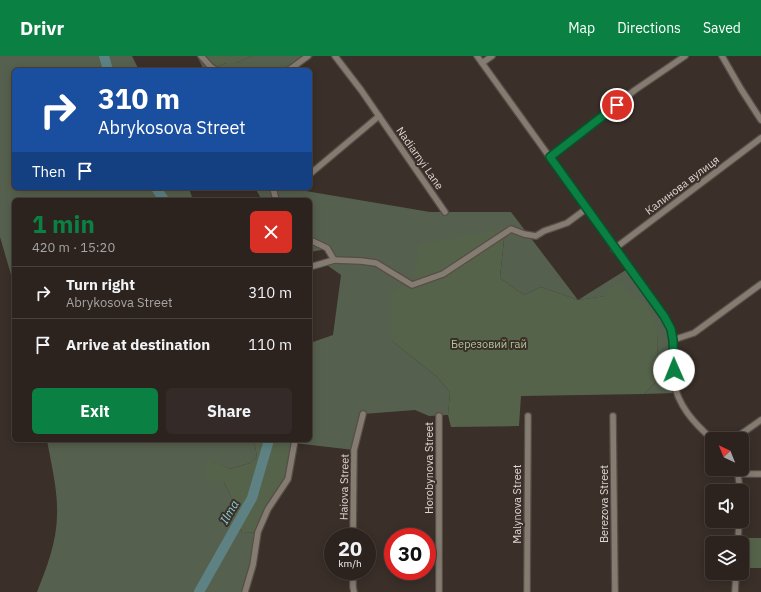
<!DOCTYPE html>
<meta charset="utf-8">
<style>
:root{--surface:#2c231f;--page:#342b28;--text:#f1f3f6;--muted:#a6a4a4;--line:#48403d;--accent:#0b8043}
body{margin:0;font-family:"IBM Plex Sans",sans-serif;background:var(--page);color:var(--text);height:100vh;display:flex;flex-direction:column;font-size:15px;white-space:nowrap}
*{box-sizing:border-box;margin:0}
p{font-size:13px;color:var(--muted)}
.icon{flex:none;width:22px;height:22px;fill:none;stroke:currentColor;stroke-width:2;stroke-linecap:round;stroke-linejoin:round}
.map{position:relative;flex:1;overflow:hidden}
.sheet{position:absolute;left:12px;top:142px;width:300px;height:244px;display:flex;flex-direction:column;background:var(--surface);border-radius:6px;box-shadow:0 2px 10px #0003,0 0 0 1px var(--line)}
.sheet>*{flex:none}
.hud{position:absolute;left:12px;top:12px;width:300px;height:122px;border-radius:6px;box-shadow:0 2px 10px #0003,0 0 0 1px var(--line);background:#1a4fa0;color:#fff;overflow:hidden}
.needle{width:26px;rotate:317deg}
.buttons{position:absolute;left:705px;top:376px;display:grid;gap:8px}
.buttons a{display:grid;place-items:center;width:44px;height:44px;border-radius:6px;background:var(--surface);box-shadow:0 2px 10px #0003,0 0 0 1px var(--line);font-size:20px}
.speed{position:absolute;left:324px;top:472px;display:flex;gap:8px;font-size:20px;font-weight:700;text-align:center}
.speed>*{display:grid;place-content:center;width:52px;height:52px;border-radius:50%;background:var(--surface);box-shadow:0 2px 10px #0003,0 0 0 1px var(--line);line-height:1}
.speed small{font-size:10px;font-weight:400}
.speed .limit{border:6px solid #d22;background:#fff;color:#111}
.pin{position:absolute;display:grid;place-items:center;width:34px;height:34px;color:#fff;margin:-17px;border:2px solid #fff;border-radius:50%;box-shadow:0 1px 4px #0007}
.me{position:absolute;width:44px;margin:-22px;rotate:359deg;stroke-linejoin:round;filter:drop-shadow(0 0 3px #0008)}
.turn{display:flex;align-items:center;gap:14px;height:84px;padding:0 20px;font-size:18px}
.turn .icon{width:52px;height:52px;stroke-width:2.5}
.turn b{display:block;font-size:28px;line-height:34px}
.then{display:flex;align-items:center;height:38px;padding:0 20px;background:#0003;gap:8px;font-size:15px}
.round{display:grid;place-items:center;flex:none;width:42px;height:42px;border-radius:6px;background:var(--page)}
.headline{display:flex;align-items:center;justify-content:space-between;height:68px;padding:0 20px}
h1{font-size:24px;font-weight:700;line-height:30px;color:var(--accent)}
.action{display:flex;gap:8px;margin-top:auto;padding:8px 20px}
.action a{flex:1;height:46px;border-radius:6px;background:var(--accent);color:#fff;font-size:16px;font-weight:700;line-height:46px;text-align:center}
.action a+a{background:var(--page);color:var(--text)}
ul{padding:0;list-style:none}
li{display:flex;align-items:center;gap:12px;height:52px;padding:0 20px;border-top:1px solid var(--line)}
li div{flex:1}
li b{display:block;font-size:15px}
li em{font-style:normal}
header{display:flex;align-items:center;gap:24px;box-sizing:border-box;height:56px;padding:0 20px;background:var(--accent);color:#fff}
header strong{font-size:19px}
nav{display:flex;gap:22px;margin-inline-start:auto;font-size:14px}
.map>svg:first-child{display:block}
</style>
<header>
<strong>Drivr</strong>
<nav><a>Map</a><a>Directions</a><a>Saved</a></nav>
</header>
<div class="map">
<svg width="761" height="536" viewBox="0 0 761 536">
<rect width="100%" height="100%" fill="#3a2f29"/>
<g fill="#56604e">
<path d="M0,0H132L139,14H14V132H189L193,144H14V229L0,181Z"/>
<path d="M197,0H203V2L217,11L226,7H236L252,0H313L294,14H204Z"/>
<path d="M255,132H288L430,156H511L578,244L629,212L671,273L676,337L644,338L657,325L658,273L606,240L578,244L541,231L524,239L500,222L505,174L415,221L392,285L436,320L450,336L448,359L429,360L415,354L363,358L354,394L294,387L295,384H310V287L333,279L341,219L324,207L334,204L327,193L310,196V144H262Z"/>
<path d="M47,384H254L257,401L250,407L230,413L206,403L224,426L231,441L233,457L239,465L242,477L258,476L244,536H37C47,511 57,485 57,458C58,435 51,407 47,384Z"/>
</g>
<g fill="#56634b">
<path d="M203,0H252L236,7H226L217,11L203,2Z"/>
<path d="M505,173L500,222L524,239L541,231L578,244L605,240L616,227L647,250L658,273L657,325L644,338L521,340L519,370L451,371L448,359L450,336L436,320L392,285L391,237L415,221L419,189Z"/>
<path d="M254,384H294L288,423L258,476L242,477L239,465L233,457L231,441L224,426L207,425L205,402L230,413L250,407L257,401Z"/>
<path d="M739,482H761V512H742V487H738Z"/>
</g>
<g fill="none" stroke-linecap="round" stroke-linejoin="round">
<g stroke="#5e8283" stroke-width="10">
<path d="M104,0L108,14"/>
<path d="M156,132L164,144"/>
<path d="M199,536L252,442L269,384"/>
</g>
<defs>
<g id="minor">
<path d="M201,0L211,11L216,14"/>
<path d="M335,0L361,34L445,156"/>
<path d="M477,0L664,260C666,264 670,269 671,273C677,289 672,309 674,325C677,349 695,368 712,383"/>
<path d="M722,0L741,33L761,64"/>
<path d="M482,7L492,0"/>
<path d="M289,14L308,0"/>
<path d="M550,101L635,34L685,0"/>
<path d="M310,118L379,60"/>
<path d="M273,132L276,144"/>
<path d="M310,184L327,192L334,204L310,211"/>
<path d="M614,193L761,82"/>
<path d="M334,204L361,205L376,207L412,229L443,218L511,173L524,178L536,180L544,175L567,167L586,153"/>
<path d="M673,284L694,277L761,228"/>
<path d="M439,360V536"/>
<path d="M613,360L615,536"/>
<path d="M734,383L761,364"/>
<path d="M736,413L738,418L740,435"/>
<path d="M738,418H761"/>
<path d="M353,481L354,394L363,358"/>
<path d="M738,487L739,465"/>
<path d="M353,515V531L354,536"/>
<path d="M245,536L253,509L258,476L268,453L288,423L295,384"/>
<path d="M527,536L528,360"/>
<path d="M735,536L736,517"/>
</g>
</defs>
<use href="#minor" stroke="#584d48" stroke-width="8"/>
<use href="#minor" stroke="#847c71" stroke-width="5.5"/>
</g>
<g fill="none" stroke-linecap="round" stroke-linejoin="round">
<defs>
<path id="route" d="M617,49L550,101L664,260L671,273L673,284L674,314"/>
</defs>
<use href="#route" stroke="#07532c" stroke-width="10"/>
<use href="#route" stroke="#0b8043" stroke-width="7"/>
</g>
<g text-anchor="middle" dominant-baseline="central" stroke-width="4" stroke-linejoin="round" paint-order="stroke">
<g font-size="11" fill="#ded7d3" stroke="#3a2f29">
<text transform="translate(420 102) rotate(55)">Nadiarnyi Lane</text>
<text transform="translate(682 129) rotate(-37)">Калинова вулиця</text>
<text transform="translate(429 412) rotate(-90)">Horobynova Street</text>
<text transform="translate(344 431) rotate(-89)">Haiova Street</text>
<text transform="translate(517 448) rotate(-90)">Malynova Street</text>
<text transform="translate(604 448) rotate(-90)">Berezova Street</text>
</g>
<g font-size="11" fill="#afc999" stroke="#3a2f29">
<text x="489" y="288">Березовий гай</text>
</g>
<g font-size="12" font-style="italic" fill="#88cfd0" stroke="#3a2f29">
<text transform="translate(229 456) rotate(-60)">Ilma</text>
</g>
</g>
</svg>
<div class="buttons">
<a><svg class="needle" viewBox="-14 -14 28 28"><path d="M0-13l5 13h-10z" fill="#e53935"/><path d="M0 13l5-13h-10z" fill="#a6a4a4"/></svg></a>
<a><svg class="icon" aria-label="sound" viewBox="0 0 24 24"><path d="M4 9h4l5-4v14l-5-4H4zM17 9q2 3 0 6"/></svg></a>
<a><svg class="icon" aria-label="layers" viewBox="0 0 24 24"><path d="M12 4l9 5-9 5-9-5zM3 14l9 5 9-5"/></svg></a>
</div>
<div class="speed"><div>20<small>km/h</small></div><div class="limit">30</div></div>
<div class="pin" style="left:617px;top:49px;background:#d93025"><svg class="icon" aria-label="arrive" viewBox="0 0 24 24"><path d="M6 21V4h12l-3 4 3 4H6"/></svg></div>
<svg class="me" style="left:674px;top:314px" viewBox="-20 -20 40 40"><circle r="19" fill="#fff"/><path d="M0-13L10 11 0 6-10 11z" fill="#0b8043"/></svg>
<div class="hud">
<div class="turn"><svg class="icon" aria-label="right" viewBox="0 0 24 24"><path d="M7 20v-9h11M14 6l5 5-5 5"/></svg><div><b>310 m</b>Abrykosova Street</div></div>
<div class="then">Then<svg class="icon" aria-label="arrive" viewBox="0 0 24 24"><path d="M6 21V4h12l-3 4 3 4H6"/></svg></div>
</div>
<section class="sheet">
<div class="headline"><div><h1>1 min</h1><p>420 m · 15:20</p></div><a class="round" style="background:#d93025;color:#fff"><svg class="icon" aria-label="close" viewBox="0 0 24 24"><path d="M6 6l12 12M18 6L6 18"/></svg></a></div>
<ul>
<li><svg class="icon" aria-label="right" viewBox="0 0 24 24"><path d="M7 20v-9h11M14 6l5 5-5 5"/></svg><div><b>Turn right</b><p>Abrykosova Street</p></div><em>310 m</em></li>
<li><svg class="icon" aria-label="arrive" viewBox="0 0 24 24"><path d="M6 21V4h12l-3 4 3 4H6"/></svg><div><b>Arrive at destination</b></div><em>110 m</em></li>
</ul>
<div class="action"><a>Exit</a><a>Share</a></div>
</section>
</div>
